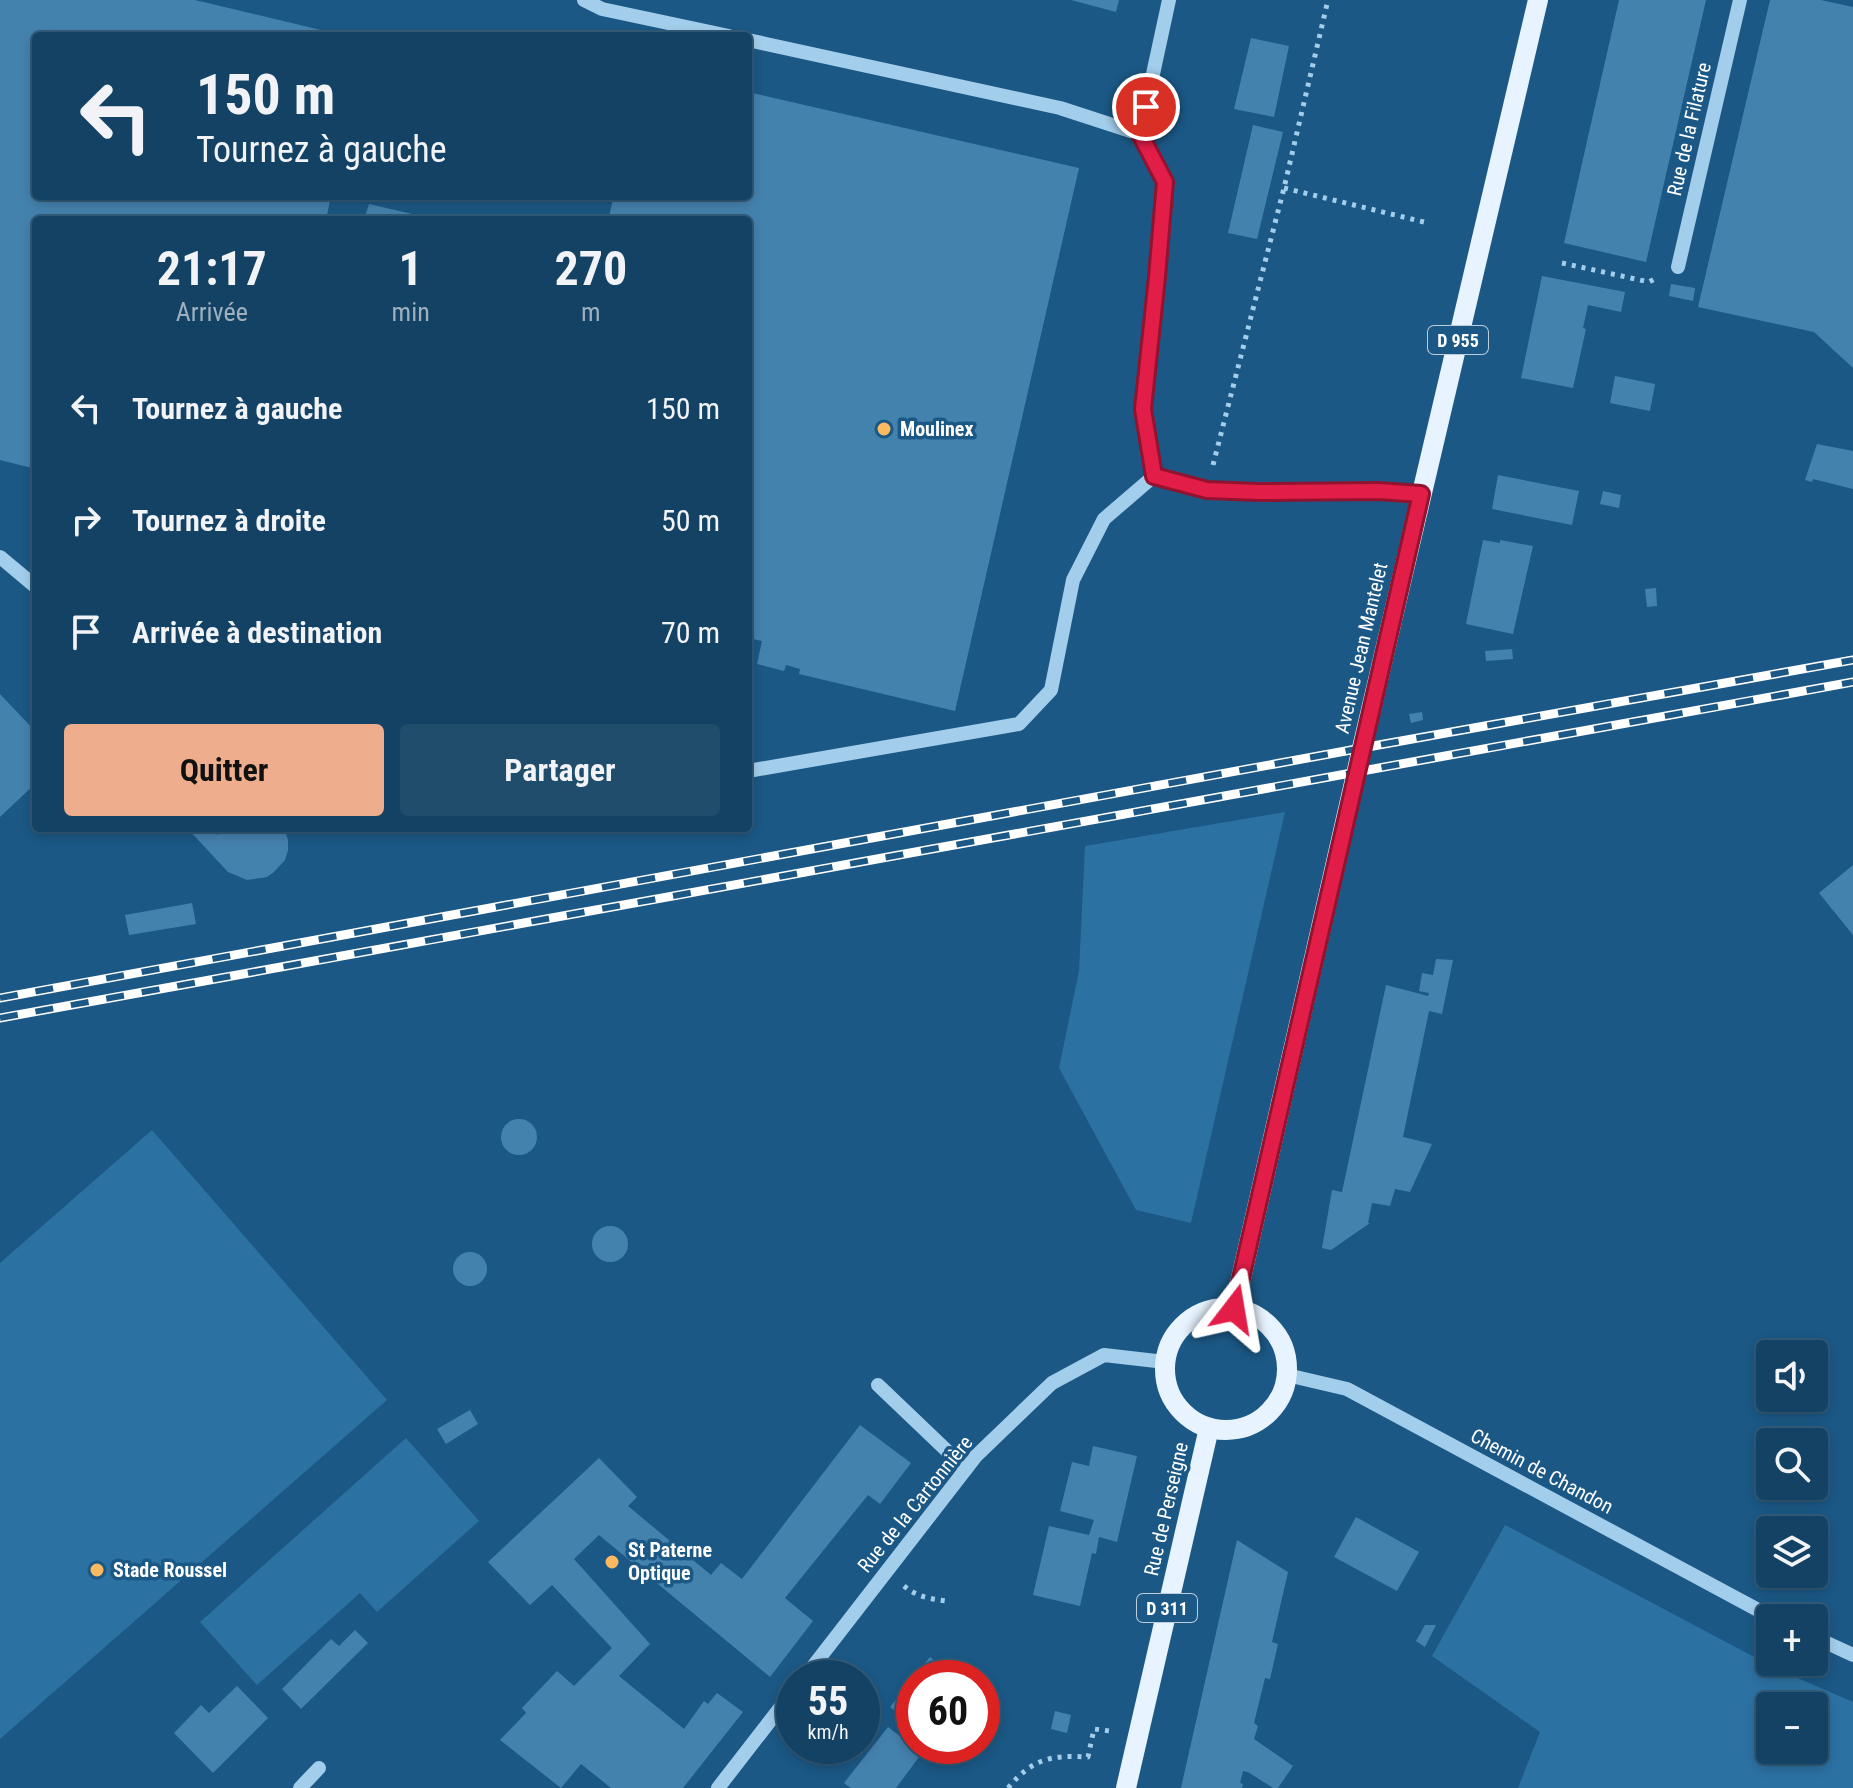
<!DOCTYPE html>
<html lang="fr">
<meta charset="utf-8">
<style>
:root{--surface:#144264;--page:#214d6d;--text:#f1f3f6;--muted:#9db0bf;--line:#335b78;--accent:#eead8d}
body{margin:0;font-family:"Roboto Condensed",sans-serif;background:var(--page);color:var(--text);height:100vh;display:flex;flex-direction:column;font-size:30px;white-space:nowrap}
*{box-sizing:border-box;margin:0}
p{font-size:26px;color:var(--muted)}
.icon{flex:none;width:44px;height:44px;fill:none;stroke:currentColor;stroke-width:2;stroke-linecap:round;stroke-linejoin:round}
.map{position:relative;flex:1;overflow:hidden}
.sheet{position:absolute;left:32px;top:216px;width:720px;height:616px;display:flex;flex-direction:column;background:var(--surface);border-radius:8px;box-shadow:0 4px 12px #0003,0 0 0 2px var(--line)}
.sheet>*{flex:none}
.guide{position:absolute;left:32px;top:32px;width:720px;height:168px;border-radius:8px;box-shadow:0 4px 12px #0003,0 0 0 2px var(--line);background:#144264;color:var(--text);overflow:hidden}
.buttons{position:absolute;left:1756px;top:1340px;display:grid;gap:16px}
.buttons a{display:grid;place-items:center;width:72px;height:72px;border-radius:8px;background:var(--surface);box-shadow:0 4px 12px #0003,0 0 0 2px var(--line);font-size:40px}
.speed{position:absolute;left:776px;top:1660px;display:flex;gap:16px;font-size:40px;font-weight:700;text-align:center}
.speed>*{display:grid;place-content:center;width:104px;height:104px;border-radius:50%;background:var(--surface);box-shadow:0 4px 12px #0003,0 0 0 2px var(--line);line-height:1}
.speed small{font-size:20px;font-weight:400}
.speed .limit{border:12px solid #d22;background:#fff;color:#111}
.pin{position:absolute;display:grid;place-items:center;width:68px;height:68px;color:#fff;margin:-34px;border:4px solid #fff;border-radius:50%;box-shadow:0 2px 8px #0007}
.me{position:absolute;width:88px;margin:-44px;rotate:14deg;stroke-linejoin:round;filter:drop-shadow(0 0 6px #0008)}
.turn{display:flex;align-items:center;gap:28px;height:168px;padding:0 32px;font-size:36px}
.turn .icon{width:104px;height:104px;stroke-width:2.5}
.turn b{display:block;font-size:56px;line-height:68px}
.eta{display:flex;justify-content:space-evenly;align-items:center;height:136px;text-align:center}
.eta b{font-size:48px;font-weight:700;line-height:56px}
.primary-button{display:flex;gap:16px;margin-top:auto;padding:16px 32px}
.primary-button a{flex:1;height:92px;border-radius:8px;background:var(--accent);color:#111;font-size:32px;font-weight:700;line-height:92px;text-align:center}
.primary-button a+a{background:var(--page);color:var(--text)}
ul{padding:0;list-style:none}
li{display:flex;align-items:center;gap:24px;height:112px;padding:0 32px}
li div{flex:1}
li b{display:block;font-size:30px}
li em{font-style:normal}
.map>svg:first-child{display:block}
</style>
<div class="map">
<svg width="1853" height="1788" viewBox="0 0 1853 1788">
<rect width="100%" height="100%" fill="#1b5885"/>
<g fill="#2b71a2" fill-rule="evenodd">
<path d="M1285,812L1191,1223L1136,1210L1059,1068L1079,971L1085,846Z"/>
<path d="M152,1130L387,1400L0,1739V1263Z"/>
<path d="M406,1438L479,1521L377,1612L360,1593L257,1685L200,1622Z"/>
<path d="M1505,1525L1777,1669L1853,1702V1788H1518L1540,1732L1432,1656ZM1770,1706H1814V1750H1770Z"/>
</g>
<g fill="#4482ae">
<path d="M0,0H195L342,35L36,36V196H331L326,220H36V469L0,460Z"/>
<path d="M1071,0H1119L1116,12Z"/>
<path d="M1619,0H1706L1646,262L1564,243Z"/>
<path d="M1770,0H1821L1853,7V368L1814,332L1698,307Z"/>
<path d="M1251,38L1289,46L1274,117L1234,109Z"/>
<path d="M748,92L1079,168L955,711L799,674L800,669L786,665L784,671L757,664L762,641L748,638V220H608L614,196H748Z"/>
<path d="M1253,125L1283,132L1257,239L1228,233Z"/>
<path d="M369,204L434,219V220H364Z"/>
<path d="M1542,276L1625,292L1621,312L1588,305L1583,328L1586,329L1573,388L1521,378Z"/>
<path d="M1671,284L1695,288L1693,301L1669,296Z"/>
<path d="M1615,376L1655,384L1650,411L1610,403Z"/>
<path d="M1817,444L1853,451V489L1813,479L1812,482L1805,480Z"/>
<path d="M1498,475L1579,491L1572,525L1492,509Z"/>
<path d="M1603,491L1621,495L1619,508L1600,504Z"/>
<path d="M1483,540L1500,543V540L1533,546L1513,634L1466,624Z"/>
<path d="M1656,588L1657,606L1647,607L1645,589Z"/>
<path d="M1512,649L1513,659L1486,661L1485,651Z"/>
<path d="M0,694L36,732V783L0,817Z"/>
<path d="M1422,712L1423,720L1411,723L1409,714Z"/>
<path d="M187,828H210L217,835L219,828H284L288,840V850L285,860L274,872L267,877L247,880L228,872Z"/>
<path d="M1853,865V935L1819,893Z"/>
<path d="M192,903L196,924L129,935L125,915Z"/>
<path d="M1436,959L1453,960L1442,1014L1429,1011L1403,1137L1432,1144L1410,1192L1395,1189L1390,1206L1372,1203L1368,1223H1370L1331,1250L1322,1248L1332,1190L1342,1192L1386,985L1428,996L1429,993L1419,991L1422,973L1433,975Z"/>
<circle cx="519" cy="1137" r="18"/>
<circle cx="610" cy="1244" r="18"/>
<circle cx="470" cy="1269" r="17"/>
<path d="M470,1410L478,1424L446,1444L437,1429Z"/>
<path d="M860,1425L911,1463L880,1504L868,1495L785,1598L813,1621L770,1677L599,1535L574,1559L650,1644L619,1676L684,1729L704,1701L708,1704L717,1693L743,1712L683,1788H611L581,1764L561,1788L500,1740L526,1713L522,1708L557,1671L574,1686L612,1648L552,1585L530,1605L488,1562L599,1458L637,1497L628,1506L711,1575L721,1563L742,1579Z"/>
<path d="M1093,1446L1137,1456L1117,1542L1099,1537L1096,1554L1092,1553L1080,1606L1033,1595L1049,1526L1089,1535L1094,1520L1060,1511L1072,1462L1089,1466Z"/>
<path d="M1356,1517L1419,1552L1397,1591L1334,1557Z"/>
<path d="M1237,1540L1288,1572L1272,1642L1278,1644L1270,1679L1265,1678L1254,1723L1258,1726L1254,1739L1293,1766L1278,1788H1273L1248,1772L1243,1771L1240,1783L1243,1784L1242,1788H1181Z"/>
<path d="M1425,1625H1436L1425,1647L1416,1641Z"/>
<path d="M355,1630L368,1643L301,1709L282,1689L331,1639L339,1646Z"/>
<path d="M930,1657L957,1678H914V1726L890,1707Z"/>
<path d="M237,1686L268,1718L213,1773L174,1733L201,1705L209,1713Z"/>
<path d="M1055,1711L1071,1715L1067,1733L1051,1729Z"/>
<path d="M888,1727L922,1753L896,1788H851L844,1783Z"/>
</g>
<g fill="none" stroke-linecap="round" stroke-linejoin="round">
<g stroke="#a2cdeb" stroke-width="5" stroke-dasharray="4 6" stroke-linecap="butt">
<path d="M1284,188L1428,223"/>
<path d="M1562,263L1649,282L1658,277"/>
<path d="M1213,465L1284,188L1328,0"/>
<path d="M904,1586C917,1597 931,1599 947,1601"/>
<path d="M1008,1788C1033,1758 1051,1755 1088,1757L1094,1729L1110,1731"/>
</g>
<g stroke="#a2cdeb" stroke-width="14">
<path d="M584,0L602,9L729,36"/>
<path d="M748,40L1060,108L1140,134L1165,182L1157,277L1143,409L1154,476L1207,490L1258,492L1378,491L1421,494"/>
<path d="M1140,134L1169,0"/>
<path d="M1678,267L1740,0"/>
<path d="M0,557L36,587"/>
<path d="M748,771L1019,724L1051,690L1073,580L1104,519L1154,476"/>
<path d="M1287,1375L1347,1389L1773,1618"/>
<path d="M878,1385L966,1469"/>
<path d="M1814,1637L1853,1655"/>
<path d="M804,1678L976,1456L1052,1383L1104,1355L1165,1362"/>
<path d="M300,1788L319,1768"/>
<path d="M718,1788L794,1690"/>
</g>
<g stroke="#e7f3ff" stroke-width="20">
<circle cx="1226" cy="1369" r="61"/>
<path d="M1234,1309L1362,748L1538,0"/>
<path d="M1126,1788L1209,1428"/>
</g>
<defs>
<g id="rail">
<path d="M0,998L1362,748L1853,660"/>
<path d="M0,1018L1853,682"/>
</g>
</defs>
<use href="#rail" stroke="#fff" stroke-width="9"/>
<use href="#rail" stroke="#1b5885" stroke-width="6" stroke-dasharray="18" stroke-linecap="butt"/>
</g>
<g fill="none" stroke-linecap="round" stroke-linejoin="round">
<defs>
<path id="route" d="M1146,107L1140,134L1165,182L1157,277L1143,409L1154,476L1207,490L1258,492L1378,491L1421,494L1234,1309"/>
</defs>
<use href="#route" stroke="#92132f" stroke-width="20"/>
<use href="#route" stroke="#e11d48" stroke-width="14"/>
</g>
<g fill="#fcb95f" stroke="#1b5885" stroke-width="3">
<circle cx="884" cy="429" r="8"/>
<circle cx="612" cy="1562" r="8"/>
<circle cx="97" cy="1570" r="8"/>
</g>
<g text-anchor="middle" dominant-baseline="central" stroke-width="7" stroke-linejoin="round" paint-order="stroke">
<g fill="#1b5885" stroke="#bbcdda" stroke-width="2">
<rect x="1428" y="326" width="60" height="28" rx="6"/>
<rect x="1137" y="1594" width="60" height="28" rx="6"/>
</g>
<g font-size="18" font-weight="bold" fill="#fff">
<text x="1458" y="340">D 955</text>
<text x="1167" y="1608">D 311</text>
</g>
<g font-size="20" fill="#fff" stroke="#1b5885">
<text transform="translate(1689 129) rotate(-77)">Rue de la Filature</text>
<text transform="translate(1361 648) rotate(-77)">Avenue Jean Mantelet</text>
<text transform="translate(1542 1471) rotate(28)">Chemin de Chandon</text>
<text transform="translate(915 1504) rotate(-51)">Rue de la Cartonnière</text>
<text transform="translate(1166 1509) rotate(-77)">Rue de Perseigne</text>
</g>
<g font-size="20" font-weight="bold" fill="#fff" stroke="#1b5885" text-anchor="start">
<text x="900" y="429">Moulinex</text>
<text x="628" y="1550">St Paterne<tspan x="628" dy="23">Optique</tspan></text>
<text x="113" y="1570">Stade Roussel</text>
</g>
</g>
</svg>
<div class="buttons">
<a><svg class="icon" aria-label="sound" viewBox="0 0 24 24"><path d="M4 9h4l5-4v14l-5-4H4zM17 9q2 3 0 6"/></svg></a>
<a><svg class="icon" aria-label="search" viewBox="0 0 24 24"><circle cx="10" cy="10" r="6"/><path d="M15 15l6 6"/></svg></a>
<a><svg class="icon" aria-label="layers" viewBox="0 0 24 24"><path d="M12 4l9 5-9 5-9-5zM3 14l9 5 9-5"/></svg></a>
<a>+</a>
<a>−</a>
</div>
<div class="speed"><div>55<small>km/h</small></div><div class="limit">60</div></div>
<div class="pin" style="left:1146px;top:107px;background:#d93025"><svg class="icon" aria-label="arrive" viewBox="0 0 24 24"><path d="M6 21V4h12l-3 4 3 4H6"/></svg></div>
<svg class="me" style="left:1234px;top:1309px" viewBox="-20 -20 40 40"><path d="M0-17L14 15 0 8-14 15z" fill="#e11d48" stroke="#fff" stroke-width="4"/></svg>
<div class="guide">
<div class="turn"><svg class="icon" aria-label="left" viewBox="0 0 24 24"><path d="M17 20v-9H6M10 6l-5 5 5 5"/></svg><div><b>150 m</b>Tournez à gauche</div></div>
</div>
<section class="sheet">
<div class="eta">
<div><b>21:17</b><p>Arrivée</p></div>
<div><b>1</b><p>min</p></div>
<div><b>270</b><p>m</p></div>
</div>
<ul>
<li><svg class="icon" aria-label="left" viewBox="0 0 24 24"><path d="M17 20v-9H6M10 6l-5 5 5 5"/></svg><div><b>Tournez à gauche</b></div><em>150 m</em></li>
<li><svg class="icon" aria-label="right" viewBox="0 0 24 24"><path d="M7 20v-9h11M14 6l5 5-5 5"/></svg><div><b>Tournez à droite</b></div><em>50 m</em></li>
<li><svg class="icon" aria-label="arrive" viewBox="0 0 24 24"><path d="M6 21V4h12l-3 4 3 4H6"/></svg><div><b>Arrivée à destination</b></div><em>70 m</em></li>
</ul>
<div class="primary-button"><a>Quitter</a><a>Partager</a></div>
</section>
</div>
